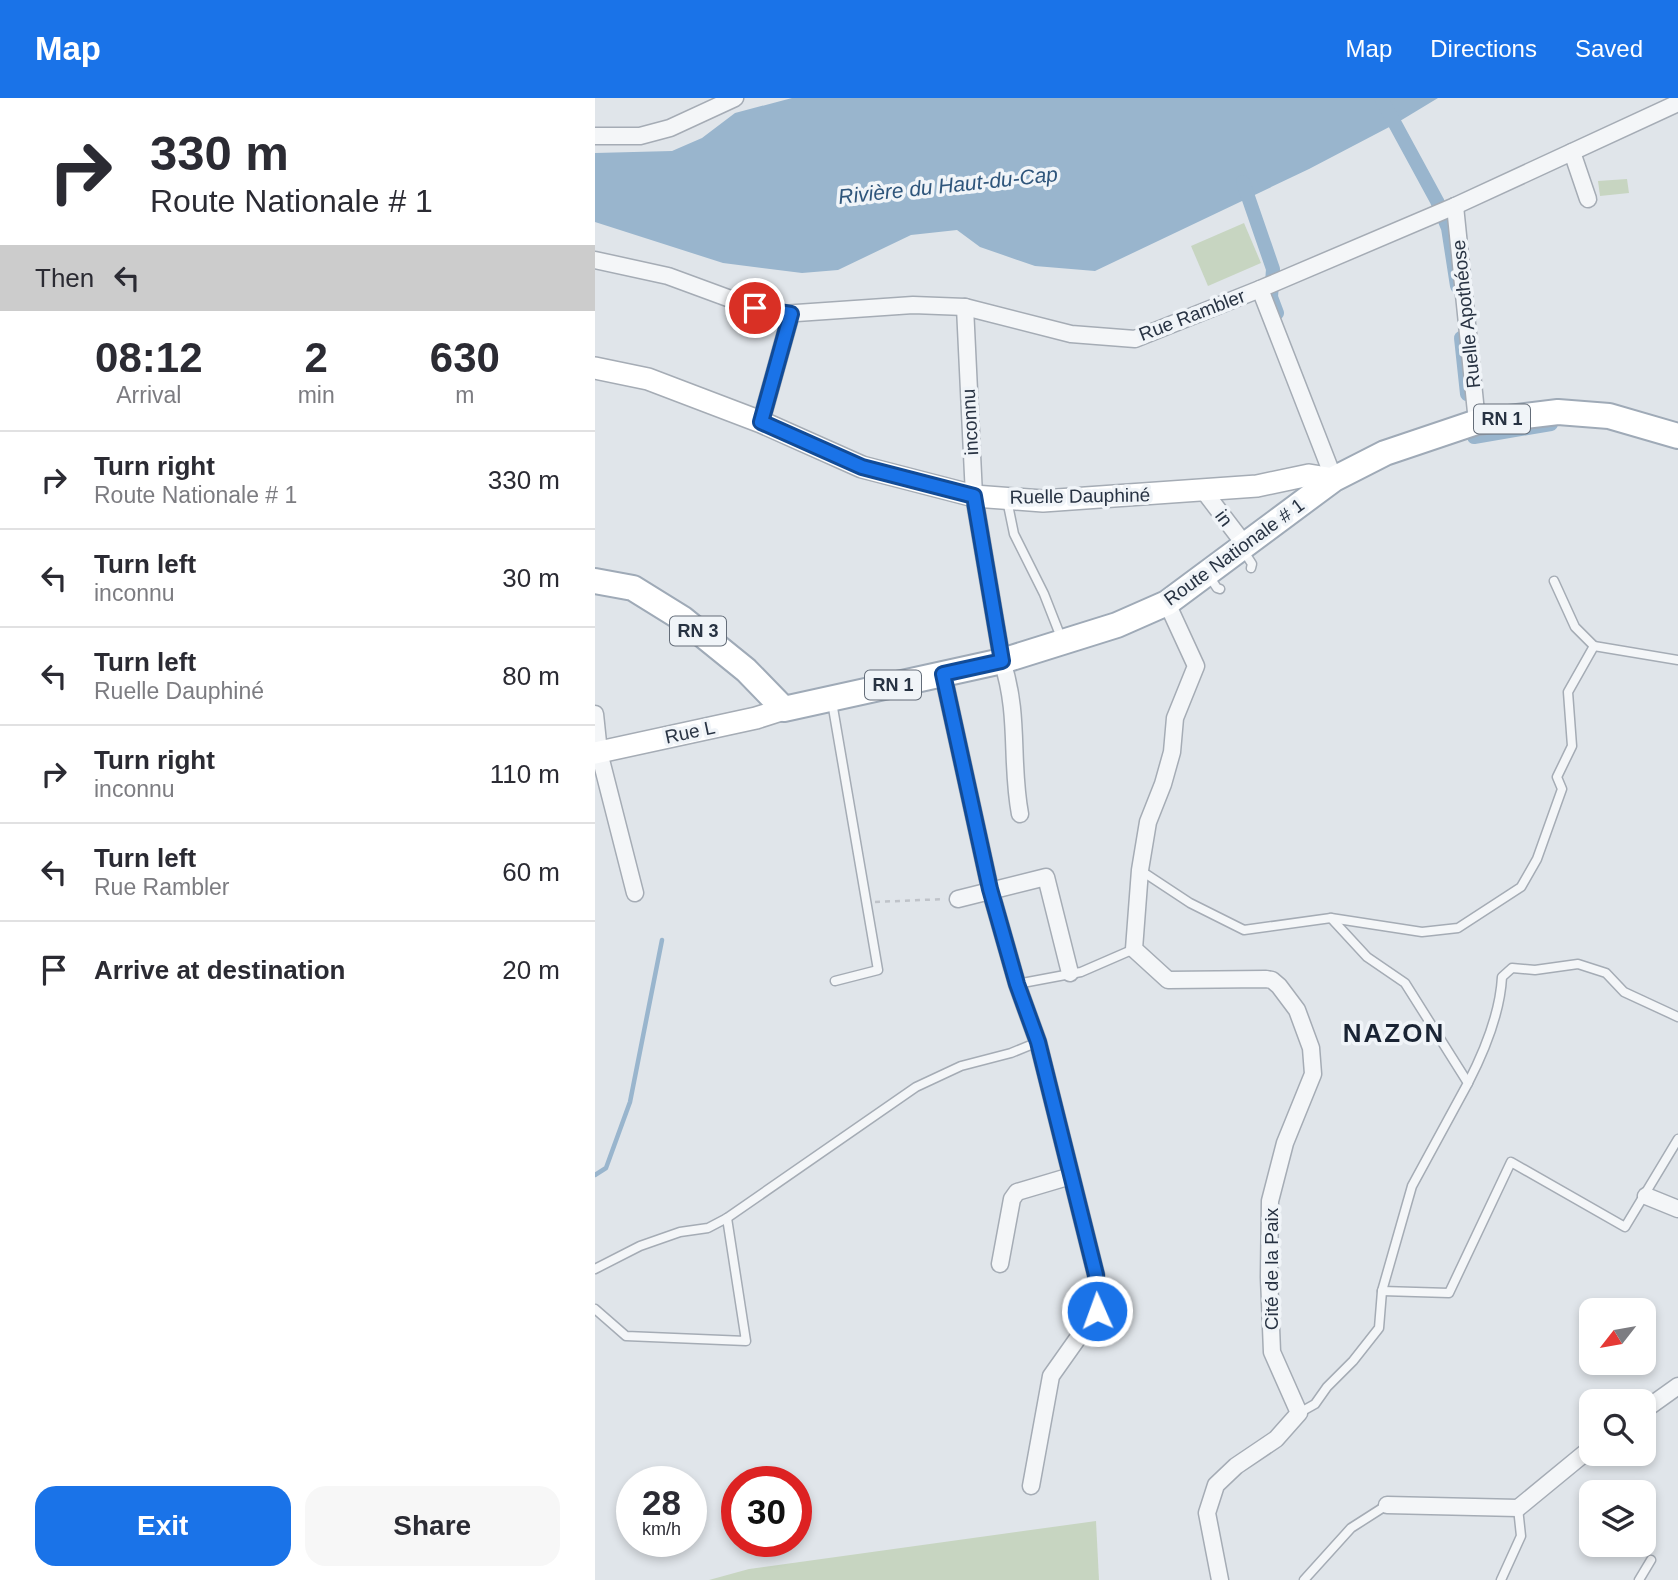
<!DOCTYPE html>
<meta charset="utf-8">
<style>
:root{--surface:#fff;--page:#f7f7f7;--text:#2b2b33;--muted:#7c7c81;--line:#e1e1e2;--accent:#1a73e8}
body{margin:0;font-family:Arial,sans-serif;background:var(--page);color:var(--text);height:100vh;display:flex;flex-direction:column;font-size:26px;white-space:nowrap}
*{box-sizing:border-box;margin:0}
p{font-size:23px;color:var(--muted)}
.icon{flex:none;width:38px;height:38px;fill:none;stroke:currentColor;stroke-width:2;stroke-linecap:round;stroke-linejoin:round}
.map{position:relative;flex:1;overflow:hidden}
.side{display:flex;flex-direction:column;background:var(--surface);width:595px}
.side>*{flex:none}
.hud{background:#fff;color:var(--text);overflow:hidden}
.needle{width:46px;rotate:239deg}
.controls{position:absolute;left:984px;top:1200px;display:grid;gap:14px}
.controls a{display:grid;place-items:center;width:77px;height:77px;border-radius:14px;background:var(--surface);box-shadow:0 4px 10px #0003;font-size:35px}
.speed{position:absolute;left:21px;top:1368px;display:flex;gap:14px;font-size:35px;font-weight:700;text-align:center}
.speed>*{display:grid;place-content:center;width:91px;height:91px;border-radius:50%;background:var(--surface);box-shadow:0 4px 10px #0003;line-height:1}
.speed small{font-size:18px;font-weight:400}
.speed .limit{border:10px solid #d22;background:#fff;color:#111}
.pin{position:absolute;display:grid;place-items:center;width:60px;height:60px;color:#fff;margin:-30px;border:4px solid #fff;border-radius:50%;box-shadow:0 2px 7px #0007}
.me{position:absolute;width:77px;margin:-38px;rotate:358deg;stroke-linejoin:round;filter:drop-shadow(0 0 5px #0008)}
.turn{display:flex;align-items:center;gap:24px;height:147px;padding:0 35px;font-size:32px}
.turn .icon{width:91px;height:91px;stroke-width:2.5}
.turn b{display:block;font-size:49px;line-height:60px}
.then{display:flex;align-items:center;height:66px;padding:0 35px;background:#0003;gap:14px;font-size:26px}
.eta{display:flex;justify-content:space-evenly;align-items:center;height:119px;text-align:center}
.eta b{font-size:42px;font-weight:600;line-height:49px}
.primary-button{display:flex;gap:14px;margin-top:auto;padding:14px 35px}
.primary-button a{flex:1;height:80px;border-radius:21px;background:var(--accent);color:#fff;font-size:28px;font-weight:600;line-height:80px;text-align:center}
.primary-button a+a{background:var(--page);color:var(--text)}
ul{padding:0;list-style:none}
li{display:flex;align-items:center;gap:21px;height:98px;padding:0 35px;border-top:2px solid var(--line)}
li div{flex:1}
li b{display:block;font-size:26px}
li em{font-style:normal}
header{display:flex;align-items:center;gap:42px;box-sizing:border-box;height:98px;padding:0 35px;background:var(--accent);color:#fff}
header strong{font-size:33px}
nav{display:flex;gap:38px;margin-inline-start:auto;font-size:24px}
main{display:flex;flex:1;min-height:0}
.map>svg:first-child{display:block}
</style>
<header>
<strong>Map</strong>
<nav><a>Map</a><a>Directions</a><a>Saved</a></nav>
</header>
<main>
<section class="side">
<div class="hud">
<div class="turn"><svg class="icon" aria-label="right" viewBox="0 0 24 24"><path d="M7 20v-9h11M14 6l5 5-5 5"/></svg><div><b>330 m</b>Route Nationale # 1</div></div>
<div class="then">Then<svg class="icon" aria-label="left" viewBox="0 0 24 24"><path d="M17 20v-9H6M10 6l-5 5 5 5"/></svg></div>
</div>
<div class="eta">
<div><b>08:12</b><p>Arrival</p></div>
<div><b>2</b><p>min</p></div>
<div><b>630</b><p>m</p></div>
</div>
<ul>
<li><svg class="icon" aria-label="right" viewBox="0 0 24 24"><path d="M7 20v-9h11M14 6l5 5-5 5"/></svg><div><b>Turn right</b><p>Route Nationale # 1</p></div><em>330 m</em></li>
<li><svg class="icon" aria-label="left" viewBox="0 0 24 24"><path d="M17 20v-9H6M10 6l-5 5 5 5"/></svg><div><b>Turn left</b><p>inconnu</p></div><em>30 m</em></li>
<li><svg class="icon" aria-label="left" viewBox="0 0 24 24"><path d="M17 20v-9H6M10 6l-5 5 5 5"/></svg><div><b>Turn left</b><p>Ruelle Dauphiné</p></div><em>80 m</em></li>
<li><svg class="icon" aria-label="right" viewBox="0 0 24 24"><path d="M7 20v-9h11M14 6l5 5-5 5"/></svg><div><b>Turn right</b><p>inconnu</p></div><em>110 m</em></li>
<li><svg class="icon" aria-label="left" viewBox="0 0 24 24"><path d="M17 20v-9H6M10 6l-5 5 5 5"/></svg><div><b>Turn left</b><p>Rue Rambler</p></div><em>60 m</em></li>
<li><svg class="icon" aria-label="arrive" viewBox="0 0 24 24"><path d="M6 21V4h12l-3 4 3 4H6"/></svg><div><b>Arrive at destination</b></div><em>20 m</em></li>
</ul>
<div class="primary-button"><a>Exit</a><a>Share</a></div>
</section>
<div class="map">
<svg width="1083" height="1482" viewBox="0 0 1083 1482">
<rect width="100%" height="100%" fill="#e0e5ea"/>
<g fill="#c7d5c1">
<path d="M1032,81L1034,95L1005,98L1003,83Z"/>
<path d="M649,125L666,165L613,188L596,148Z"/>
<path d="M501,1423L504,1482H114L154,1471Z"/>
</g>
<path fill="#99b5cd" d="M197,0H843L800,26L714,71L500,173L440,168L385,149L362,132L316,137L243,172L207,175L128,165L0,124V55L77,53L107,40L140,15Z"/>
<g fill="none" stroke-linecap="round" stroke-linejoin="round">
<path stroke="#99b5cd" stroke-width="4.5" d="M0,1077L11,1070L35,1004L67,842"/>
<g stroke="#99b5cd" stroke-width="14">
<path d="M786,0L842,103L853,130L862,188"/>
<path d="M648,84L678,171L676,199L682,215"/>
<path d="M866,240L872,296"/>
<path d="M876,320L879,339L956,326"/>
</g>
<defs>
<g id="lane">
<path d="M412,402L419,436L449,496L467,542"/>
<path d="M648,452L657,466L656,470"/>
<path d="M614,478L622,490L625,491"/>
<path d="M999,548L1083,562"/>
<path d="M237,604L283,872L240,883"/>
<path d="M545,772L595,805L649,832L736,820L827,834L863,830L926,789L942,761L967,691L962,679L977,648L973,594L999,548L980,529L959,483"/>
<path d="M422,886L486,874L539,851"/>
<path d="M873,985C890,952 905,916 907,879L917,870L940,872L983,866L1011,875L1029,894L1083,919"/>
<path d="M0,1171L45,1148L85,1134L113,1130L132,1120L321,989L366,968L416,955L443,944"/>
<path d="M787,1193L854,1195L916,1064L1030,1129L1083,1041"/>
<path d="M0,1211L31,1238L151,1243L132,1120"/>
<path d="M704,1315L720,1306L732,1289L758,1263L784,1230L787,1193L817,1088L873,985L810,885L772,859L736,820"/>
<path d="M709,1482L756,1430L792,1407"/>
<path d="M906,1482L926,1438L923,1410"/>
<path d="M1044,1482L1056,1462"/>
</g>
<g id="street">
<path d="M0,38H45L75,30L140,0"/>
<path d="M977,54L993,101"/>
<path d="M860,108L882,324"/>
<path d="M0,162L73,178L160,210L187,216L318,207L370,209L476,236L540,241L665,191L860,108L1083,5"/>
<path d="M665,191L739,381"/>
<path d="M370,209L379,398L407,563C425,617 415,663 425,716"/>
<path d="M166,324L196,216"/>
<path d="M608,392L650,447"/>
<path d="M572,505L601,568L580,620L577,654L568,686L553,724L545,772L539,851L573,882L671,881L677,882L684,888L702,912L716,950L718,976L690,1045L675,1103L674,1179L677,1254L704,1315L681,1341L641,1368L621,1387L612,1415L625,1482"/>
<path d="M348,576L395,791L422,886L443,944L501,1177L502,1213L456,1278L436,1388"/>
<path d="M0,616L4,654L40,795"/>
<path d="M363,801L451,779L475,875"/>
<path d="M1051,1098L1083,1111"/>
<path d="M405,1166L417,1101L422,1094L476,1078"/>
<path d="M1048,1313L1083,1288"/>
<path d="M792,1407L923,1410L996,1350"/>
</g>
<g id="secondary">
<path d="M0,270L53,281L166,324L267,369L379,398L448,403L662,388L714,377L739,381"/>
<path d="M0,655L161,620L189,611"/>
</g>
<path id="primary" d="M0,483L38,490L88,521L151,572L189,611L407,563L522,527L572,505L739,381L790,355L882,324L963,314L1014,318L1083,338"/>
</defs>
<use href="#lane" stroke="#a5acb5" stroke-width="11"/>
<use href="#street" stroke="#a5acb5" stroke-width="19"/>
<use href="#secondary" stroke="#a5acb5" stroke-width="24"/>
<use href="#primary" stroke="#9faab7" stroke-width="28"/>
<path stroke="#bfc3c9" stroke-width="2.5" stroke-dasharray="5 5" stroke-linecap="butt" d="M280,804L350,801"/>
<use href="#lane" stroke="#f4f6f8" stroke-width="8"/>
<use href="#street" stroke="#f4f6f8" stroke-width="16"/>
<use href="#secondary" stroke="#fff" stroke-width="21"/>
<use href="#primary" stroke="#fff" stroke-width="24"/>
</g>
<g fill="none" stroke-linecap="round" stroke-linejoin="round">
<defs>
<path id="route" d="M160,210L196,216L166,324L267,369L379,398L407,563L348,576L395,791L422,886L443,944L501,1177L502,1213"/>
</defs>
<use href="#route" stroke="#114b97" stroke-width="18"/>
<use href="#route" stroke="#1a73e8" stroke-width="12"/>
</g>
<g text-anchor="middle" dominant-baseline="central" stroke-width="7" stroke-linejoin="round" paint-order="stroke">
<g fill="#f0f4f8" stroke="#646d79" stroke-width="2">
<rect x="879" y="306.5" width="56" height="29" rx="5"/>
<rect x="75" y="518.5" width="56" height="29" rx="5"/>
<rect x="270" y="572.5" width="56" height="29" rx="5"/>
</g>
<g font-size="18" font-weight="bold" fill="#283343">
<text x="907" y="321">RN 1</text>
<text x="103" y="533">RN 3</text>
<text x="298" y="587">RN 1</text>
</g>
<g font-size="19" fill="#283343" stroke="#f0f4f8">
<text transform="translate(871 216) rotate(-96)">Ruelle Apothéose</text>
<text transform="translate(597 217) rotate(-21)">Rue Rambler</text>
<text transform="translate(375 324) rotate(-93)">inconnu</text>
<text transform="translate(485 398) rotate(-1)">Ruelle Dauphiné</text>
<text transform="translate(629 420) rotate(53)">in</text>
<text transform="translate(639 454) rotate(-36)">Route Nationale # 1</text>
<text transform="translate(95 634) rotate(-12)">Rue L</text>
<text transform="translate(676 1171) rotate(-90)">Cité de la Paix</text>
</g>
<g font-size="21" font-style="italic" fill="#2e557b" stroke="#f0f4f8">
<text transform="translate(353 87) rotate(-6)">Rivière du Haut-du-Cap</text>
</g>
<g font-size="26" font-weight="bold" letter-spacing="2" fill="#1a2434" stroke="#f0f4f8">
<text x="799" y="935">NAZON</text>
</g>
</g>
</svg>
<div class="controls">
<a><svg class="needle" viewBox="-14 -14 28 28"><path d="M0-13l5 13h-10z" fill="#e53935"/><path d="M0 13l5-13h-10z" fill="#7c7c81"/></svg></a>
<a><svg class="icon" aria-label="search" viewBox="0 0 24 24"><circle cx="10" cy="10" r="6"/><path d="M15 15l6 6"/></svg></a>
<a><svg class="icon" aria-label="layers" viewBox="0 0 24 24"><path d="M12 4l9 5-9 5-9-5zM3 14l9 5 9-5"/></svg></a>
</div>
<div class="speed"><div>28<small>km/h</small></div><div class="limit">30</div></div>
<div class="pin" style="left:160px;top:210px;background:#d93025"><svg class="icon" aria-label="arrive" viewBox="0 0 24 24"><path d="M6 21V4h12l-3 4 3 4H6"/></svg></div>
<svg class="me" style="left:502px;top:1213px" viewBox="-20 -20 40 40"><circle r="17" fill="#1a73e8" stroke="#fff" stroke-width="3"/><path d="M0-11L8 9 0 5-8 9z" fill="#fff"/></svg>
</div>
</main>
